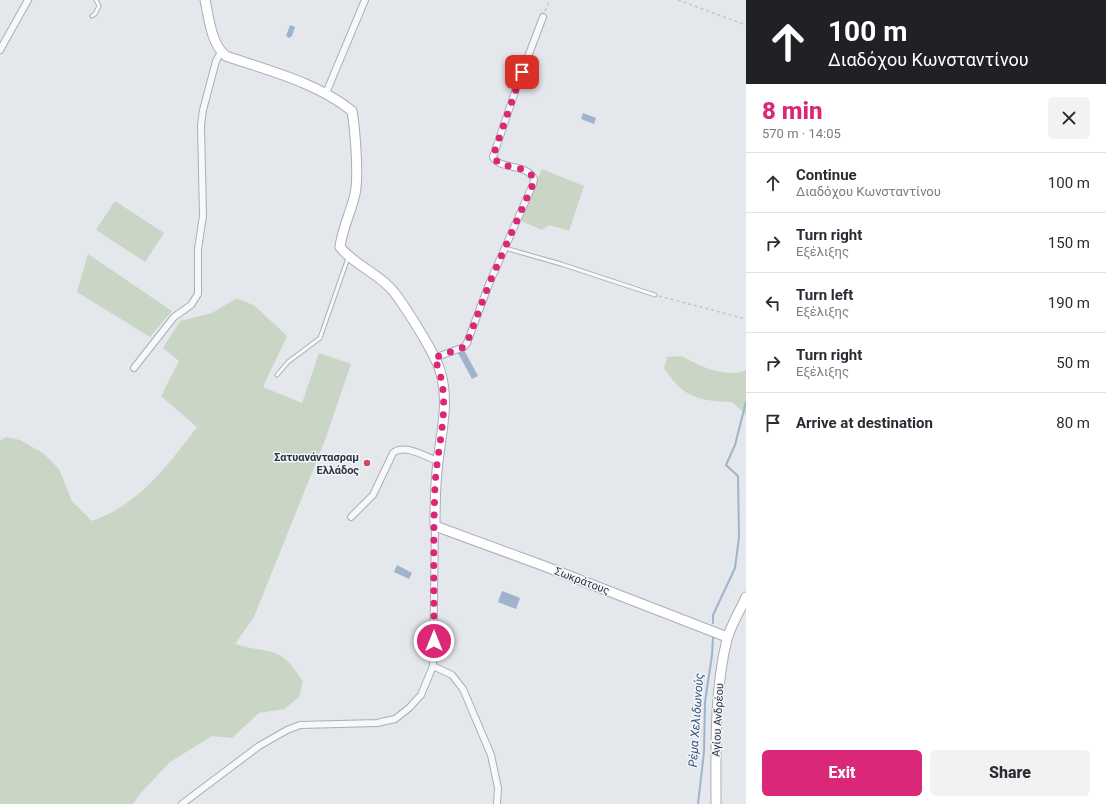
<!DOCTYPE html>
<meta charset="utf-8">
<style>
:root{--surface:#fff;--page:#f2f2f3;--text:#2b2b33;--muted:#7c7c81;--line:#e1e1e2;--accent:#db2777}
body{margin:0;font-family:Roboto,sans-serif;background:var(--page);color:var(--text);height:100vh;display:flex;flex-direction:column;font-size:15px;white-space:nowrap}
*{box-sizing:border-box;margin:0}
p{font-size:13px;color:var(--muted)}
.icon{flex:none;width:22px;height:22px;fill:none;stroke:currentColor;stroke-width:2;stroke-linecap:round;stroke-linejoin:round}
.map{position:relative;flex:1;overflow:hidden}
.sheet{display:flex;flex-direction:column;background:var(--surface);width:360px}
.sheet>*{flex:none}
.top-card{background:#202124;color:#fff;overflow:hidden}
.pin{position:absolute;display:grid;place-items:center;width:34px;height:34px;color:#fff;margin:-17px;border-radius:8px;box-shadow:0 2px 6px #0006}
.me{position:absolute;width:44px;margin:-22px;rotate:0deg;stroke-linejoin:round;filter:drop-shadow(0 0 3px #0008)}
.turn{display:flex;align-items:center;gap:14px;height:84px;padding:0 16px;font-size:18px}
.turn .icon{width:52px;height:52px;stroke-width:2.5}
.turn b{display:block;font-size:28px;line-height:34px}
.round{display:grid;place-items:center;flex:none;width:42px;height:42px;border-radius:6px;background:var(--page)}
.head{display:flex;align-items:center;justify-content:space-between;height:68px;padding:0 16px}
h1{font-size:24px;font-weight:800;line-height:30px;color:var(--accent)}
.primary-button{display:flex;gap:8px;margin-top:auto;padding:8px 16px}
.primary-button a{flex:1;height:46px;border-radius:6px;background:var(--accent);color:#fff;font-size:16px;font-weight:800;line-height:46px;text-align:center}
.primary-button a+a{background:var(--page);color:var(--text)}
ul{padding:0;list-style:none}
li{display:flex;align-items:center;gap:12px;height:60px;padding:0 16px;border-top:1px solid var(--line)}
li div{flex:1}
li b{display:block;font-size:15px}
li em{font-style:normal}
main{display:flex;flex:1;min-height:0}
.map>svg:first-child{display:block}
</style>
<main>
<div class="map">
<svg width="746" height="804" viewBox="0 0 746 804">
<rect width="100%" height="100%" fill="#e4e7ec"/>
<g fill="#c9d6c5">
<path d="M542,169L584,186L569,231L549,225L542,230L519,220Z"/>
<path d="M115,201L164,233L145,262L96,230Z"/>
<path d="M88,254L172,311L150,337L77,292Z"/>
<path d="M237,298L255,306L287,336L263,387L302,403L319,353L351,364L325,440L254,617L235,644C272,655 280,644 303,682L299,697L284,709L259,713L232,738L212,736L170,762L139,795L133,804H0V441L6,437L20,440L43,453L59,469L72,501L92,521C140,504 167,466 197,427L161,396L179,361L163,348L180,321L212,313Z"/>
<path d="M682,356C699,366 727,379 746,370V415L732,402C697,401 683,397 664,368L667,357Z"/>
</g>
<g fill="#9fb4cc">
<path d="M290,25L295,27L292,36L289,38L286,36Z"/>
<path d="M583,113L596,118L594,124L581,119Z"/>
<path d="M464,350L478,376L472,379L458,353Z"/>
<path d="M397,565L412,573L409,579L394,572Z"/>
<path d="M502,591L520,598L516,609L498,602Z"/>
</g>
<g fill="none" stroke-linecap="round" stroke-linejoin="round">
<g stroke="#9fb4cc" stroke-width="2">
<path d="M713,623V615L735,568L739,537L738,476L726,465L735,445L746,402"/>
<path d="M698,804L704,752L705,702L712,655L713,637"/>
</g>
<defs>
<g id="lane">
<path d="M92,16L95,14L99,6L96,0"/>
<path d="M505,248L561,264L655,295"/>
<path d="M277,375L288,362L320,338L348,258"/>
</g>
<g id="street">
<path d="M0,50L28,0"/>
<path d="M326,93L365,0"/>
<path d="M434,358L464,347L467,343L489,284L533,184L534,179C527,163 499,170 493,157L518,83L543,17"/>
<path d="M134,368L174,317L191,305L198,294V249L203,216L201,125L203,110L216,61L221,52"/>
<path d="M351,517L373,495L393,453C404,443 426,457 438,461"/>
<path d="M433,666L452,675L463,689L491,755L498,788L497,804"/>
<path d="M182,804L259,746L287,730L300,725L377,723L395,719L409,708L421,695L433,666L435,526"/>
</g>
<g id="secondary">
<path d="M205,0C209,18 211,44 226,56C269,71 316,82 352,111C355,128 359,177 355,194C351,212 342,229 340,247C355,266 379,273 394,292C406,308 437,356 441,374C449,402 441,434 438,462C435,484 435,505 435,526L544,566L727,637"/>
<path d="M716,804C716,750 714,692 727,639C731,625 740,611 746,597"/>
</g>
</defs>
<use href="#lane" stroke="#a9aeb7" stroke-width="5"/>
<use href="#street" stroke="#a9aeb7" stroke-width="8"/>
<use href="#secondary" stroke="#a9aeb7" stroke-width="11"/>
<g stroke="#c2c5cb" stroke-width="1.5" stroke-dasharray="3 3" stroke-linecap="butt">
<path d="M678,0L746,25"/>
<path d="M545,11L550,0"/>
<path d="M659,296L746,319"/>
</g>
<use href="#lane" stroke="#f7f8fa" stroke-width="3"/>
<use href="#street" stroke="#f7f8fa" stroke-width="6"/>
<use href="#secondary" stroke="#fff" stroke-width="9"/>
</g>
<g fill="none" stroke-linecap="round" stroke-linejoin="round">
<path stroke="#db2777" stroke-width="7" stroke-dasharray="0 12.6" d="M434,641C434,590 433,538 435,486C437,443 454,399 434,358L464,347L467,343L489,284L533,184L534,179C527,163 500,171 493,156L522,72"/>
</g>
<circle fill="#d1495b" stroke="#f4f6f9" stroke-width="1.5" cx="367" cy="463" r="4"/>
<g text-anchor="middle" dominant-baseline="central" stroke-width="3" stroke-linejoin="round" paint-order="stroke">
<g font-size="11" font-weight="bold" fill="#2b3445" stroke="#f4f6f9" text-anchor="end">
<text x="359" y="457">Σατυανάντασραμ<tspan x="359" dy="13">Ελλάδος</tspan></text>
</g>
<g font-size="11" fill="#2b3445" stroke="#f4f6f9">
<text transform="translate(582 581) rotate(21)">Σωκράτους</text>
<text transform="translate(718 720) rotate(-87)">Αγίου Ανδρέου</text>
</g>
<g font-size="12" font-style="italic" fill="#34527a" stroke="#f4f6f9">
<text transform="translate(696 720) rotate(-86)">Ρέμα Χελιδωνούς</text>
</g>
</g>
</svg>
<div class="pin" style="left:522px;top:72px;background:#d93025"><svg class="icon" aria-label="arrive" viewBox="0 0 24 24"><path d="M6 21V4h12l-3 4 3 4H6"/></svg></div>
<svg class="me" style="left:434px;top:641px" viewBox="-20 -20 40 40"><circle r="17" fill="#db2777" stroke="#fff" stroke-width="3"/><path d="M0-11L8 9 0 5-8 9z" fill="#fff"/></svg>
</div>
<section class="sheet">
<div class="top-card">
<div class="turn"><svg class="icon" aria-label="ahead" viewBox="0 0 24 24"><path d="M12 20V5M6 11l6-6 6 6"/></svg><div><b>100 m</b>Διαδόχου Κωνσταντίνου</div></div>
</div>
<div class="head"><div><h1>8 min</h1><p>570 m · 14:05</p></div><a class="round"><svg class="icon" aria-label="close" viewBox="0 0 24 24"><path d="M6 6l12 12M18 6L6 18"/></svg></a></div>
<ul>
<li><svg class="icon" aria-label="ahead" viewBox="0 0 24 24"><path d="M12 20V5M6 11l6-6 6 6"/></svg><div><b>Continue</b><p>Διαδόχου Κωνσταντίνου</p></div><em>100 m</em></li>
<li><svg class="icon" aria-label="right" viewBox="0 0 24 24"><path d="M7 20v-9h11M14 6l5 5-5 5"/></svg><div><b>Turn right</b><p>Εξέλιξης</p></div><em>150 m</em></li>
<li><svg class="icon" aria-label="left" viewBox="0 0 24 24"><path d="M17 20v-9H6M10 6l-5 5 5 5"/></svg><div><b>Turn left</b><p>Εξέλιξης</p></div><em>190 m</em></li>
<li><svg class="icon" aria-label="right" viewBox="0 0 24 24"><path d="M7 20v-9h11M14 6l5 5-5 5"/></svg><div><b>Turn right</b><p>Εξέλιξης</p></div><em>50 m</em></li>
<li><svg class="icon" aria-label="arrive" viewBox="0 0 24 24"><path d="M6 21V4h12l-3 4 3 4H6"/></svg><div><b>Arrive at destination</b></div><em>80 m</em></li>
</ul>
<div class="primary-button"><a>Exit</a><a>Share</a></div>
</section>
</main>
